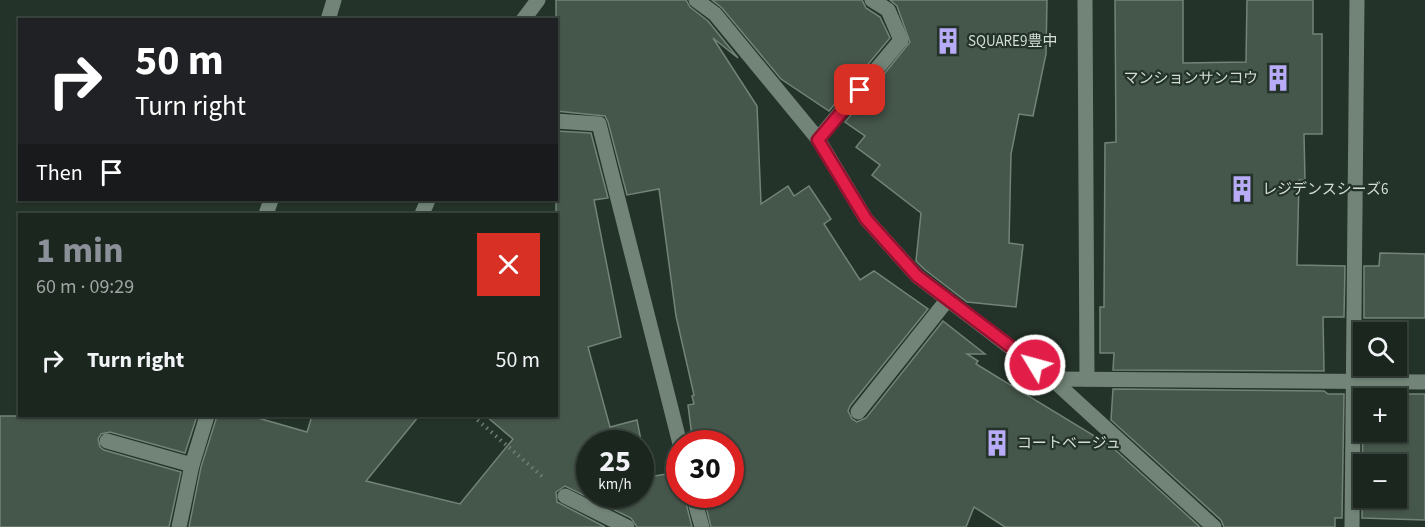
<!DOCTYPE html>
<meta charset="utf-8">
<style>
:root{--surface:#1b261f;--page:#28322c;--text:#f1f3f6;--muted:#a0a5a4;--line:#39433d;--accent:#8c9099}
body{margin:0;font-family:"Source Sans 3","Noto Sans JP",sans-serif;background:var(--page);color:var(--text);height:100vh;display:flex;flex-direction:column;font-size:22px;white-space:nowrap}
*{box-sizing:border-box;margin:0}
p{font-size:20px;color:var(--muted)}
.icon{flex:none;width:33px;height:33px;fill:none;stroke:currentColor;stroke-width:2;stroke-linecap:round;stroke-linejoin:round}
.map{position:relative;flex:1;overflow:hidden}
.side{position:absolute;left:18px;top:213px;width:540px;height:204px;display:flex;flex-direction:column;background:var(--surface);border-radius:0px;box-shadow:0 2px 4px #0004,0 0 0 2px var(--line)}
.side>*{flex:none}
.top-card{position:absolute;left:18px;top:18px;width:540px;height:183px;border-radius:0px;box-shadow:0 2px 4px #0004,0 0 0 2px var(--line);background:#202124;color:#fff;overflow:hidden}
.buttons{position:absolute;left:1353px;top:322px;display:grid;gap:12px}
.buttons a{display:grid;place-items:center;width:54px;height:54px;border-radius:0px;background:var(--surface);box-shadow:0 2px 4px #0004,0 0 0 2px var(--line);font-size:30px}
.speed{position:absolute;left:576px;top:430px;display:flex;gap:12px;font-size:30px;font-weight:700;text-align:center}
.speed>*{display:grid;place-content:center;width:78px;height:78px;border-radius:50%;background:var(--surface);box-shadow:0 2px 4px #0004,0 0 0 2px var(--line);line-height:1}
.speed small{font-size:15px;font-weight:400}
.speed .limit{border:9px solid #d22;background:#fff;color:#111}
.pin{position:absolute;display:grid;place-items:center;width:51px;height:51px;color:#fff;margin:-26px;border-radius:12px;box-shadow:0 3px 9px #0006}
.me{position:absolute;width:66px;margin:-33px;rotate:307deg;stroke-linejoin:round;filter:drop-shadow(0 0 4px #0008)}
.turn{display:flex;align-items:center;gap:21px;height:126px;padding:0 18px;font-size:27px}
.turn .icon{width:78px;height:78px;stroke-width:2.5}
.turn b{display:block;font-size:42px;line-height:51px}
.then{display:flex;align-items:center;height:57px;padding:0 18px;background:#0003;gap:12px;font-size:22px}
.round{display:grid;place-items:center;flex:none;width:63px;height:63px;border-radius:0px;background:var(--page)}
.head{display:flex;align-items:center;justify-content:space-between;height:102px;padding:0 18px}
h1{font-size:36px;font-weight:700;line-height:45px;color:var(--accent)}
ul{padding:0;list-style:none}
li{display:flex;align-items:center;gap:18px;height:90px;padding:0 18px}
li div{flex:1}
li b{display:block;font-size:22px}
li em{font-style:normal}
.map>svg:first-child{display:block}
</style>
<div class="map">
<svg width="1425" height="527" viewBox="0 0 1425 527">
<rect width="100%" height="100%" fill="#243329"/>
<g fill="#45564a" stroke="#728477" stroke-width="1.5" fill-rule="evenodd">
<path d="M556,0H686L690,7L708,21L738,58L713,38L757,106L761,204L788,186L794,196L809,186L831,219L824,224L860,280L874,271L928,309L850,406L848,411L852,419L857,422L866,418L943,321L985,354H967L978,361L976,364L1111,446L1200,527H1005L974,507L966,527H711L703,495H730V444H693L688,405L694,404L692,396L694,395L676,316L659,189L627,195L608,122L605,116L556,111Z"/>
<path d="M712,0H862L866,8L880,17L890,38L829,111L781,79L722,8Z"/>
<path d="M890,0H1047L1046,54L1033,116L1019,114L1011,154L1009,243L1023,245L1016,307L967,302L924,269L916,261L921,213L872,175L880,165L856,147L865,136L845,122L910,42L897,6Z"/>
<path d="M1115,0H1183V63L1246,62L1247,0H1313V34H1322V134H1304L1305,180H1299L1297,265L1345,266L1344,317H1323L1324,371L1113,370L1114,353H1100V307H1104L1105,143L1116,142Z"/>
<path d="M556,131L591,133L608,198L594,200L621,337L588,347L610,427L637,420L648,477L680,472V495H684L692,527H637L631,518L565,486L556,492L557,502L605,527H189L201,467L217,416H251L307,432L312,416H419L366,481L460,504L513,439L486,416H556ZM590,444H640V495H590Z"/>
<path d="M1380,253L1425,254V318H1364V266H1379Z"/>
<path d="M1113,389L1324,391L1328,394H1344L1342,518H1335V527H1224L1221,520L1111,420Z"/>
<path d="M1363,394H1425V520L1362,518ZM1364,399H1396V432H1364ZM1364,465H1396V498H1364Z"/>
<path d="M0,416H197L185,453L110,432L101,434L98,439L100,447L104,450L181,472L169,527H0Z"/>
</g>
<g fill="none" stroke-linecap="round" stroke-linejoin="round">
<path stroke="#727e76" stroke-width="4" stroke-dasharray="1.5 4.5" stroke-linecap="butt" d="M473,416L544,478"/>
<g stroke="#728477" stroke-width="15">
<path d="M872,0L888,10L901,40"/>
<path d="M565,496L627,527"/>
</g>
<g stroke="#728477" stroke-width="15">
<path d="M696,0L715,14L818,139L866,219L917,276L1052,379L1214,527"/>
<path d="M1085,0L1087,379"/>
<path d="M328,20L334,0"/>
<path d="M523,20L538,0"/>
<path d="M556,121L599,124L680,444"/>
<path d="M818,139L901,40"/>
<path d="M266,214L271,200"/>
<path d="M422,214L428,200"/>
<path d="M1052,379L1425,382"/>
<path d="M858,412L948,299"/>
<path d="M107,441L192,465"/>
<path d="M693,495L702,527"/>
<path d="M179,527L192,465L207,416"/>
<path d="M1352,527L1357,0"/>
</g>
</g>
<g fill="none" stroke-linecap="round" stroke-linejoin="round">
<defs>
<path id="route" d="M860,90L818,140L866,219L917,276L1035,365"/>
</defs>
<use href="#route" stroke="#92132f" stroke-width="15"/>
<use href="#route" stroke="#e11d48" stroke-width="10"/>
</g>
<defs>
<symbol id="building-bare" viewBox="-9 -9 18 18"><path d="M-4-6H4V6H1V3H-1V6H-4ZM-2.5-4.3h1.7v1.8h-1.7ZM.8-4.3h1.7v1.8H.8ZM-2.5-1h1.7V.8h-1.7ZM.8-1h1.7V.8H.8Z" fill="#b8abf7" stroke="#243329" stroke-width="2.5" paint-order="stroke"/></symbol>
</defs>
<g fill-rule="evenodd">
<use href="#building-bare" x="929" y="22" width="38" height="38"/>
<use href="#building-bare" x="1259" y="59" width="38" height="38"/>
<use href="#building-bare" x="1223" y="170" width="38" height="38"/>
<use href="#building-bare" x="978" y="424" width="38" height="38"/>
</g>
<g text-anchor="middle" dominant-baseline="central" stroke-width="4.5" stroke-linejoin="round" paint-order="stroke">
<g font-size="15" fill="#d3ddd6" stroke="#243329" text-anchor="start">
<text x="968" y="41">SQUARE9豊中</text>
<text x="1258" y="78" text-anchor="end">マンションサンコウ</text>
<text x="1262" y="189">レジデンスシーズ6</text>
<text x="1017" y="443">コートベージュ</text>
</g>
</g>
</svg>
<div class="buttons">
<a><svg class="icon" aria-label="search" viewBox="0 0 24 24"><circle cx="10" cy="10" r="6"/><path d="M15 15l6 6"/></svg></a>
<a>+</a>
<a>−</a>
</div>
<div class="speed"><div>25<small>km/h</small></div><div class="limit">30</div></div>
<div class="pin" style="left:860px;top:90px;background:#d93025"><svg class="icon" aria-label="arrive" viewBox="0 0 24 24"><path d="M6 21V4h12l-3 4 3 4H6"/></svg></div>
<svg class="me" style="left:1035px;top:365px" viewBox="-20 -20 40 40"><circle r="17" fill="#e11d48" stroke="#fff" stroke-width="3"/><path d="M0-11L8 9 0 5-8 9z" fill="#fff"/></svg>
<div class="top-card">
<div class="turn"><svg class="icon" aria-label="right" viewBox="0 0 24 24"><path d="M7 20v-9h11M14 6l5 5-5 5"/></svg><div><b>50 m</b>Turn right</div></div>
<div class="then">Then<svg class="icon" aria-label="arrive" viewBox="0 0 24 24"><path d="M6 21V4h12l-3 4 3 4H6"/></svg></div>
</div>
<section class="side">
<div class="head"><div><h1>1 min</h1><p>60 m · 09:29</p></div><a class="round" style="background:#d93025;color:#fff"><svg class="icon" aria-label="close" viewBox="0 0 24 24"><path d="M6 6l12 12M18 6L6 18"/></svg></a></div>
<ul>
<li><svg class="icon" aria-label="right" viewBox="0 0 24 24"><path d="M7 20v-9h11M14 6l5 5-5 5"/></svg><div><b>Turn right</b></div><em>50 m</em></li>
</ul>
</section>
</div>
